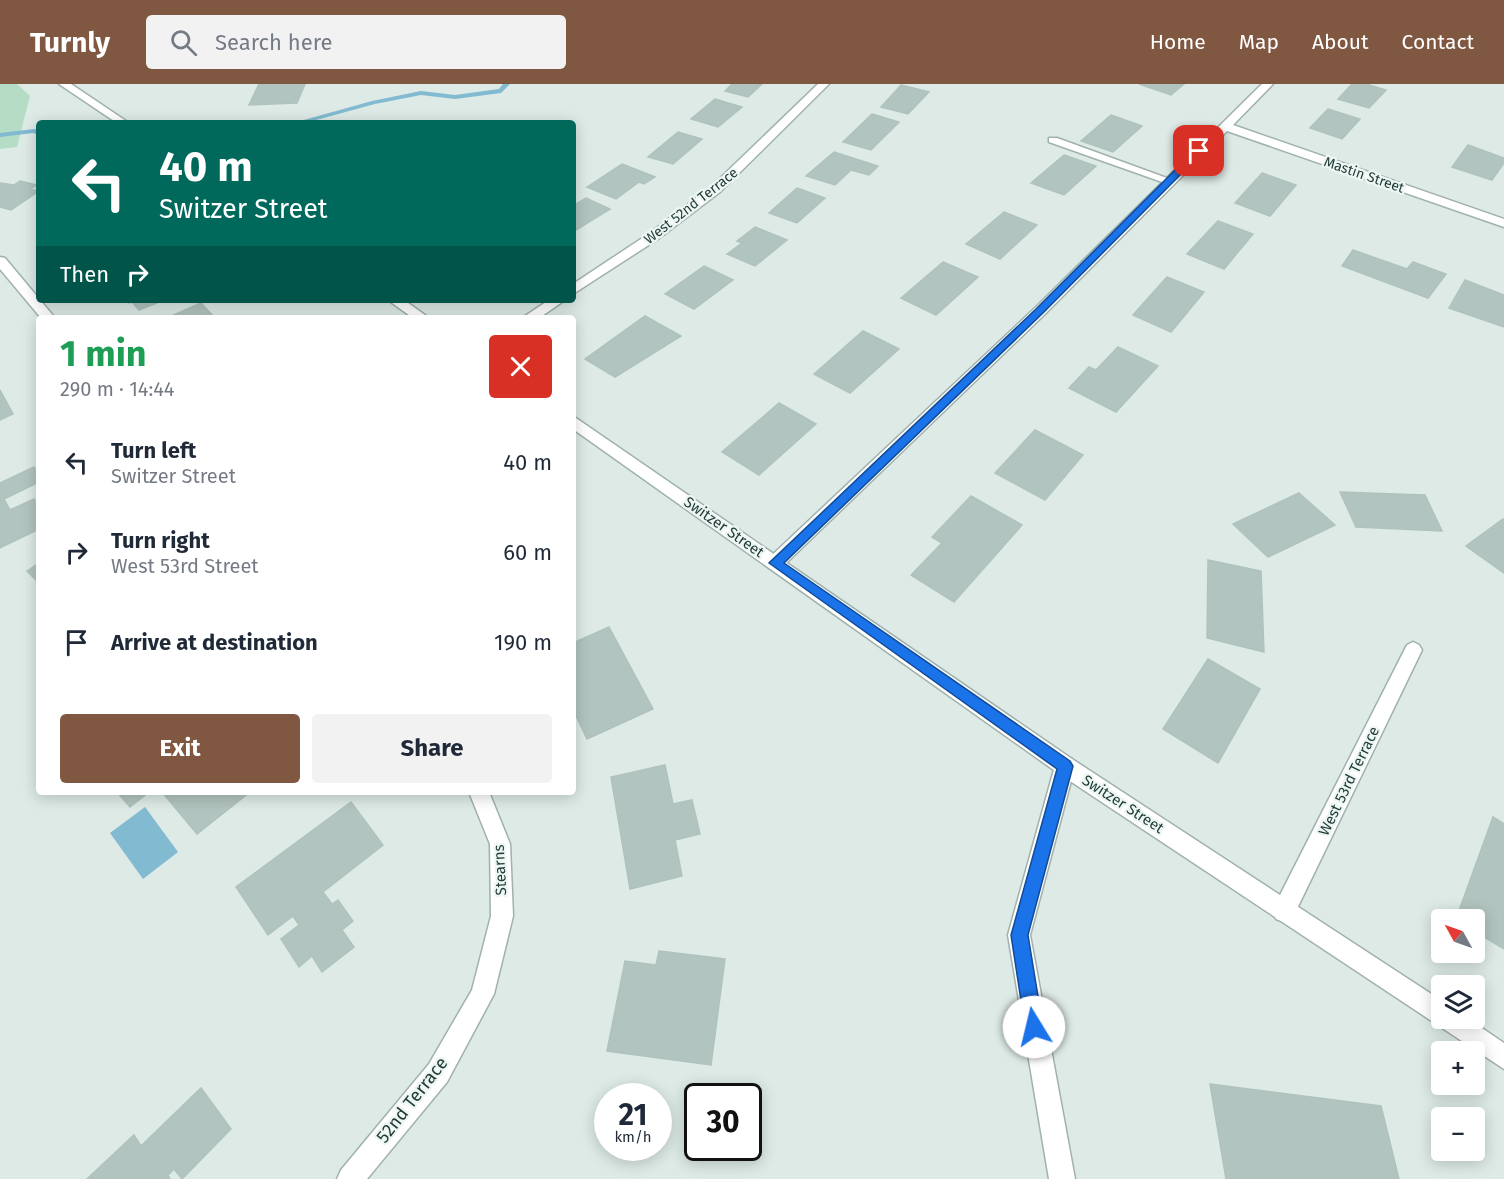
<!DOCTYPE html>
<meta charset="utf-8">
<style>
:root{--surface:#fff;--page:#f2f2f3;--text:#1f2937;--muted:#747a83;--accent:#805741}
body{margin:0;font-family:"Fira Sans",sans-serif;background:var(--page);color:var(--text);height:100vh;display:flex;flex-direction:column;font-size:22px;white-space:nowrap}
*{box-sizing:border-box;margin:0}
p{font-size:20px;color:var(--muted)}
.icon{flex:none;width:33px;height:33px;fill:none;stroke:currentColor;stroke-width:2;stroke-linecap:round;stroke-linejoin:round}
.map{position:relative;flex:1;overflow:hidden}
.side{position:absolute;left:36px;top:231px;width:540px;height:480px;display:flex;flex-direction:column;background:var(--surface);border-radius:6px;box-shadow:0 3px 15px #0003}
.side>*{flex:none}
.guide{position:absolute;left:36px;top:36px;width:540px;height:183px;border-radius:6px;box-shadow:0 3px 15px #0003;background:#00695c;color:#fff;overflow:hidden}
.needle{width:39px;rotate:310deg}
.buttons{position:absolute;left:1431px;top:825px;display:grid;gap:12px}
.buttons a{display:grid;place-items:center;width:54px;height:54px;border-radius:6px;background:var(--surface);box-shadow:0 3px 15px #0003;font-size:30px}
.speed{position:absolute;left:594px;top:999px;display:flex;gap:12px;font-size:30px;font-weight:700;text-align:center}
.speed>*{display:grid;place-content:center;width:78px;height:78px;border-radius:50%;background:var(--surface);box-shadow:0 3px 15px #0003;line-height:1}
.speed small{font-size:15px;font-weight:400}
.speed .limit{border:3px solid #111;border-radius:9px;background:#fff;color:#111}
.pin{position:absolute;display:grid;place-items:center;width:51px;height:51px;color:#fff;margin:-26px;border-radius:12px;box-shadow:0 3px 9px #0006}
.me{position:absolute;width:66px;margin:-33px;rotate:351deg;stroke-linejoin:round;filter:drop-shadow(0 0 4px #0008)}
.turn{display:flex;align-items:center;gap:21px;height:126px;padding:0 24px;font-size:27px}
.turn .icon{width:78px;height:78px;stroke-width:2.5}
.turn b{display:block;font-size:42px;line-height:51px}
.then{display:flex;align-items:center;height:57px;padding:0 24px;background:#0003;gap:12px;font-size:22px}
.round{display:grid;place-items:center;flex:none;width:63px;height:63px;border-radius:6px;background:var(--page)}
.head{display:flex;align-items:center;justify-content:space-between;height:102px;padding:0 24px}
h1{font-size:36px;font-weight:700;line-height:45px;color:#1e9e55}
.cta{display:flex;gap:12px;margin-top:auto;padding:12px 24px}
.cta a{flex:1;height:69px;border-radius:6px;background:var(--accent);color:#fff;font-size:24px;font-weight:700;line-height:69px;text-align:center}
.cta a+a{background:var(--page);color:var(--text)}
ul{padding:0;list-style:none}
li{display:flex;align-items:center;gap:18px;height:90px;padding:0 24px}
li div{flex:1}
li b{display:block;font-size:22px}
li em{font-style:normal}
header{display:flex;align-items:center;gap:36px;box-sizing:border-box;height:84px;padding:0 30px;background:var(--accent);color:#fff}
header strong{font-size:28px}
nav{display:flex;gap:33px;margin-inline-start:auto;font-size:21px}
.search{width:420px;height:54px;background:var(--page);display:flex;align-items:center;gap:15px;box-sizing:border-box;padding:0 21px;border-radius:6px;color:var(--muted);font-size:22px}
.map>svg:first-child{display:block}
</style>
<header>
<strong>Turnly</strong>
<div class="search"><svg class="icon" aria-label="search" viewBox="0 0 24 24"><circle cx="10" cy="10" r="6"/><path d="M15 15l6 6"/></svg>Search here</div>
<nav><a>Home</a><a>Map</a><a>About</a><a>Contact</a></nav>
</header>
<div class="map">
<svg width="1504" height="1095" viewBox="0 0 1504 1095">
<rect width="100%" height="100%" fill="#ddeae6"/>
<path fill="#b5dcc5" d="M0,0H17L30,12L17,63L0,65Z"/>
<path fill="#82bad2" d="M145,723L178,768L143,795L110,749Z"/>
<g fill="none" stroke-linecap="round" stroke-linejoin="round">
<g fill="#82bad2" fill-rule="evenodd">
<path d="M503,0H510L501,9L455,15L421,11L375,20L305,39H293L372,17L421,7L455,11L499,5Z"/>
<path d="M34,45L39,46V51L33,49L0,53V49Z"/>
</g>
</g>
<g fill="#b2c4bf" stroke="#afc3be" stroke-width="1.5">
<path d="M259,0H305L297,19L249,21Z"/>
<path d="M732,0H762L748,13L725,7Z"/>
<path d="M1139,0H1184L1171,11Z"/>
<path d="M1352,0H1366L1386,6L1369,24L1338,15Z"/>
<path d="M901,1L929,8L908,30L881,23Z"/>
<path d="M715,15L742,23L718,43L691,35Z"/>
<path d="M1328,25L1360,35L1342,55L1310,44Z"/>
<path d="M872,30L899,38L871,66L843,58Z"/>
<path d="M1111,31L1142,42L1113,68L1081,57Z"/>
<path d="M678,48L702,55L673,80L648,73Z"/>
<path d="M1468,61L1504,74V79L1492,96L1452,83Z"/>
<path d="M834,68L878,82L869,91L851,86L835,101L806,92Z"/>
<path d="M1064,71L1096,82L1064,111L1031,99Z"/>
<path d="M622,80L655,93L644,100L639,98L616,115L587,103Z"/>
<path d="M1262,89L1296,101L1270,132L1235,119Z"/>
<path d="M20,97L37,101L30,105L39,107L11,126L0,123V99L14,101Z"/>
<path d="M797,104L825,114L797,139L769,129Z"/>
<path d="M586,114L610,125L573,148V122Z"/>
<path d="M1004,128L1037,141L1000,175L966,160Z"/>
<path d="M1218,137L1253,150L1224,185L1187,170Z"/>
<path d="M755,143L787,156L755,182L727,170L742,159L737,157Z"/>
<path d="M1353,166L1407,185L1413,178L1446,190L1428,214L1342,182Z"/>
<path d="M943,178L978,193L936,231L901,214Z"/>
<path d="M704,182L733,196L694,225L665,210Z"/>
<path d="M1167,193L1204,208L1171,248L1133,231Z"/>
<path d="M1465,196L1504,211V243L1449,224Z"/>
<path d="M126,216H164L139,226L132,218L129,219Z"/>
<path d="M201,219L215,234H167Z"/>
<path d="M645,232L681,252L615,293L585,275Z"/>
<path d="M863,247L899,265L850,309L814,290Z"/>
<path d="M1118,263L1158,282L1116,328L1069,304L1089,283L1096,286Z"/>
<path d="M0,306L13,330L0,336Z"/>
<path d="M779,319L816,340L759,391L722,368Z"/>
<path d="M1035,346L1083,371L1045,416L995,389Z"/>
<path d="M34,383L39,390V398L4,415L10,426L34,415L39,422V445L0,464V399Z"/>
<path d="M1340,408L1425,411L1442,447L1356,443Z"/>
<path d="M1299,409L1335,441L1268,473L1233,440Z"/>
<path d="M971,412L1022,441L954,518L911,491L942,459L932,453Z"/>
<path d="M1503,435L1504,436V489L1466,462Z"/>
<path d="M1208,476L1261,487L1264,568L1207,554Z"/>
<path d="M39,479V499L27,487Z"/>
<path d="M609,543L653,625L587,655L573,625V559Z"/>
<path d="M1208,575L1260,605L1218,679L1163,645Z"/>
<path d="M665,681L673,720L692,716L700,750L675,756L682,792L630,805L611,693Z"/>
<path d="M117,708H149L130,723Z"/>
<path d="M162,708H250L197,750Z"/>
<path d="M351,718L383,761L323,808L332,820L338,816L353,837L342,846L354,863L322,888L312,872L299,883L281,855L299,841L293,832L268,851L236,803Z"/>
<path d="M1493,733L1504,740V865L1474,847V836L1456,835Z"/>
<path d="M659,867L725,875L711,981L607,967L625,877L656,881Z"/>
<path d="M1210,1000L1381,1022L1399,1095H1226Z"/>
<path d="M201,1004L231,1045L182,1095L174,1085L168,1091L170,1095H87L134,1051L141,1062Z"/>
</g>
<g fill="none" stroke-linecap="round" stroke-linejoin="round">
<defs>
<path id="service" d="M1049,54H1057L1175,97L1165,99L1049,58Z"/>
<g id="minor">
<path d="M818,0H829L720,108L658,155L573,210V200L650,149L712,102Z"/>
<path d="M1262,0H1273L1233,41L1504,135V143L1227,47L1045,230L781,484H769L766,479L769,474L1035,224Z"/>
<path d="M0,173L5,174L55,234H41L0,185Z"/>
<path d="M549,216H565L539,234H522Z"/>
<path d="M1413,558L1419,561L1422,566L1292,835L1284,838L1276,835L1273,827L1276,819L1407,561Z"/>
<path d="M1065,673L1072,675L1075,682L1030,851L1075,1095H1049L1008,851L1055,682L1058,675Z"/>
<path d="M469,708H489L510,760L513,832L494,910L447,998L367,1095H337L341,1086L429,980L472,906L491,832L490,760Z"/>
</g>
<g id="tertiary">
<path d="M59,0H71L129,39H117Z"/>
<path d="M388,216H404L429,234H413Z"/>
<path d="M573,332L1072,675L1442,917V934H1467L1504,959V985L1058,689L573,345Z"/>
</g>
</defs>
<use href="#service" stroke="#a0b1ae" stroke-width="3"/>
<use href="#minor" stroke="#a0b1ae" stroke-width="3"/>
<use href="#tertiary" stroke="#a0b1ae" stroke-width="3"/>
<use href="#service" fill="#fff" fill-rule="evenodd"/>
<use href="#minor" fill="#fff" fill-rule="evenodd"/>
<use href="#tertiary" fill="#fff" fill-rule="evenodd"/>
</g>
<path fill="#1a73e8" stroke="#114b97" stroke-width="1.5" d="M1196,65L1204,67L1043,229L784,479L1070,677L1073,682L1028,851L1043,943L1040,949L1034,952L1028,949L1025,943L1011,851L1057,685L769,479L1036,225Z"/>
<g text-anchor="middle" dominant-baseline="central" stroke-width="4.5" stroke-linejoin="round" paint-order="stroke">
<g font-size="14" fill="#1e3936" stroke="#edf6f3">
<text transform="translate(1364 91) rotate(19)">Mastin Street</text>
<text transform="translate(691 122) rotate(-38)">West 52nd Terrace</text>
</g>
<g font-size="15" fill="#1e3936" stroke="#edf6f3">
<text transform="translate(724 443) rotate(35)">Switzer Street</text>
<text transform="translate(1349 697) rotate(-64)">West 53rd Terrace</text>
<text transform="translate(1123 720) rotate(33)">Switzer Street</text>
<text transform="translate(500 786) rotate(-93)">Stearns</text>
</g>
<g font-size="18" fill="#1e3936" stroke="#edf6f3">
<text transform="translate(412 1016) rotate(-52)">52nd Terrace</text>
</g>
</g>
</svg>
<div class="buttons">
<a><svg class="needle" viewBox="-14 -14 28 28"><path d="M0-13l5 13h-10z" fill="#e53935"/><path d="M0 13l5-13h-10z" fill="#747a83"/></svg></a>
<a><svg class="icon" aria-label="layers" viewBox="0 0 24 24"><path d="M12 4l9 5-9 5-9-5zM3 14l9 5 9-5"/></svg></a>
<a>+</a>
<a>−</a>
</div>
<div class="speed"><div>21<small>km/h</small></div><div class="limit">30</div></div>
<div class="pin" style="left:1199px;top:67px;background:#d93025"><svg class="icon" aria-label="arrive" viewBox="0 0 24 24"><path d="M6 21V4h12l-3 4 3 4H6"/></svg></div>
<svg class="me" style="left:1034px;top:943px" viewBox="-20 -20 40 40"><circle r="19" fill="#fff"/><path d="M0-13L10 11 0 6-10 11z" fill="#1a73e8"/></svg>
<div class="guide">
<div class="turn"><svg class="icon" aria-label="left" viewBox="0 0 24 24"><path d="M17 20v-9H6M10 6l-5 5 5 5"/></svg><div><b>40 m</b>Switzer Street</div></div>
<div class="then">Then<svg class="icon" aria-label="right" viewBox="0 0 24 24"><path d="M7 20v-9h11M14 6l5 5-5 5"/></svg></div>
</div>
<section class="side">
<div class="head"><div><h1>1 min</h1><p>290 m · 14:44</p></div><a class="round" style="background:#d93025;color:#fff"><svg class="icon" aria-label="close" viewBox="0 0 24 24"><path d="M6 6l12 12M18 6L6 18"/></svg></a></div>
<ul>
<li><svg class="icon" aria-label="left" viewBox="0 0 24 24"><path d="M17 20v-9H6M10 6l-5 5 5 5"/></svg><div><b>Turn left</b><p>Switzer Street</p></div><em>40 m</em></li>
<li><svg class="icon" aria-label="right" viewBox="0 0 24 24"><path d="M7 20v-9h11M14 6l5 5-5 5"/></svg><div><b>Turn right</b><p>West 53rd Street</p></div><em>60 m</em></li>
<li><svg class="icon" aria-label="arrive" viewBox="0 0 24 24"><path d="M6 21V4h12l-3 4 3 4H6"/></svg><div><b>Arrive at destination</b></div><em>190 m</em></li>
</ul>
<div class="cta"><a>Exit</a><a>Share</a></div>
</section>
</div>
